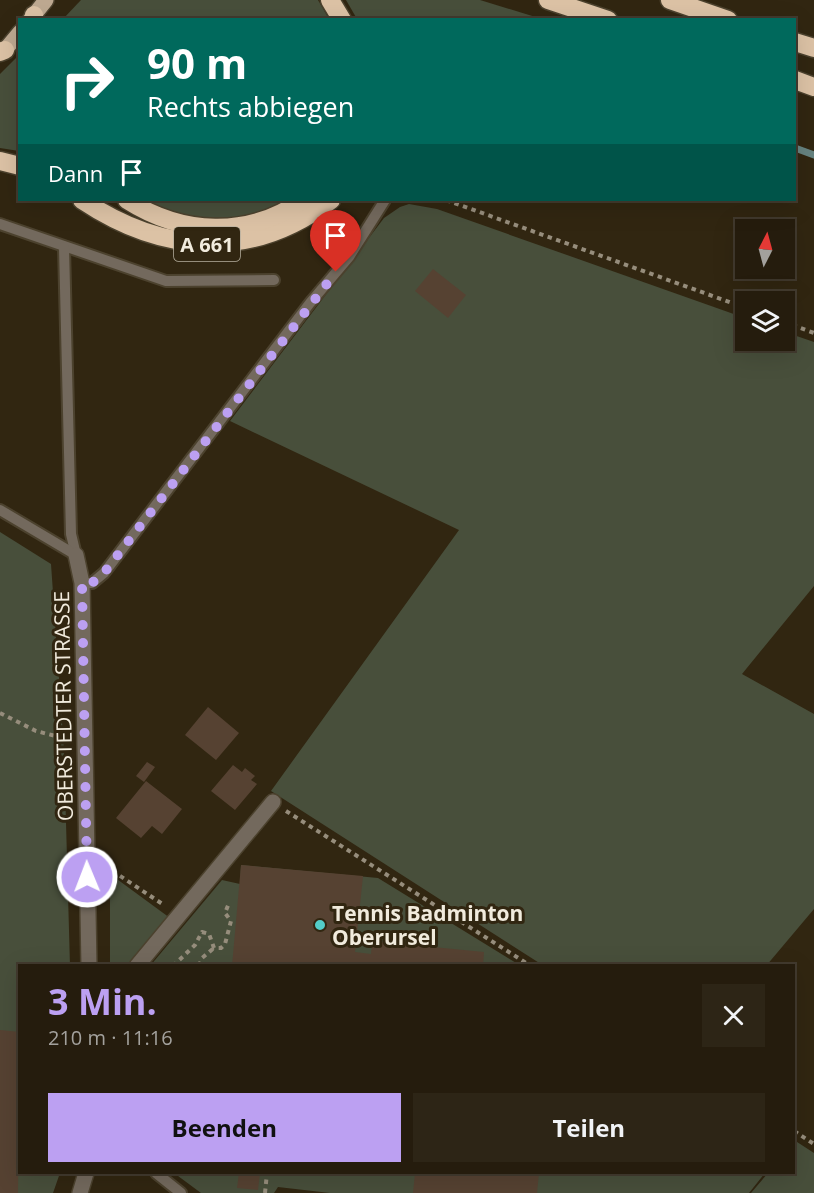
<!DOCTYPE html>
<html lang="de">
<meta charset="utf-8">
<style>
:root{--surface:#251c0d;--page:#2d2516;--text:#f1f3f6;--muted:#a3a19d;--line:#423a2e;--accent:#bca0f2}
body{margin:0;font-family:"Open Sans",sans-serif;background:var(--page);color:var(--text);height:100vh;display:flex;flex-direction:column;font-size:22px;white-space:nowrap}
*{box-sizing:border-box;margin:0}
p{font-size:20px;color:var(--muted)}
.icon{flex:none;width:33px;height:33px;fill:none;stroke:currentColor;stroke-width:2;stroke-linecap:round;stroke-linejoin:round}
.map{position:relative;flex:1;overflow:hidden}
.panel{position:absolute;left:18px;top:964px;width:777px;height:210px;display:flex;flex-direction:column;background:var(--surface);border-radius:0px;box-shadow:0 6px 24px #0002,0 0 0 2px var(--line)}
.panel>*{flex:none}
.hud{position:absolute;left:18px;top:18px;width:778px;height:183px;border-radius:0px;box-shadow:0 6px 24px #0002,0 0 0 2px var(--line);background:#00695c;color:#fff;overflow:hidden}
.needle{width:39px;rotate:6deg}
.fabs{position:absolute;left:735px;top:219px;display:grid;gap:12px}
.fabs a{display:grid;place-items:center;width:60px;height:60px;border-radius:0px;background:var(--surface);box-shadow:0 6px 24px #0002,0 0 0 2px var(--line);font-size:30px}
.pin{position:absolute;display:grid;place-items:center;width:51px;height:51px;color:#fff;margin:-62px -26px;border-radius:50% 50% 50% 0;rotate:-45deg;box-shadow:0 0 6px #0007}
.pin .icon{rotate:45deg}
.me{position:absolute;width:66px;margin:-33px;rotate:359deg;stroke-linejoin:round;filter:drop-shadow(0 0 4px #0008)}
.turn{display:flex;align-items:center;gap:21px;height:126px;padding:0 30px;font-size:27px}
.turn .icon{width:78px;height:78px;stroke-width:2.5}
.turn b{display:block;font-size:42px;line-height:51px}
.then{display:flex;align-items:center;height:57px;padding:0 30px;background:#0003;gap:12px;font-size:22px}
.round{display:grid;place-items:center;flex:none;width:63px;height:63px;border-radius:0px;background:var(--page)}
.overview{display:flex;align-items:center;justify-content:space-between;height:102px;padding:0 30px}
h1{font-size:36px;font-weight:700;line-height:45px;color:var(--accent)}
.button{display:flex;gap:12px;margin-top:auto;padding:12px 30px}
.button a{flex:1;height:69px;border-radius:0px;background:var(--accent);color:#111;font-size:24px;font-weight:700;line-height:69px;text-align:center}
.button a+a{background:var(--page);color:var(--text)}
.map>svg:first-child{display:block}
</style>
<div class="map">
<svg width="814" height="1193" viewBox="0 0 814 1193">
<rect width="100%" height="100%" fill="#312611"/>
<g fill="#484f3b">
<path d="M81,0H318L329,19H63Z"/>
<path d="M346,0H480L542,19H357Z"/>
<path d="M17,57L19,59V151L0,148V74Z"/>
<path d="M140,200H294C236,229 198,233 140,200Z"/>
<path d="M409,204L437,209L745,318L746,340H784L785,332L814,342V586L742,674L814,714V909L766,966H544L271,791L459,530L230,421L384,218L400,207Z"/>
<path d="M0,532L51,564L64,750L70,966H20V1173H60L53,1193H0Z"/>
<path d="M241,865L378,878L521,966H150L222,880L240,884Z"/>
<path d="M110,874L170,918L129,966H110Z"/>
<path d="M794,1140L814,1153V1193H751L768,1173H794Z"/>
<path d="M174,1173H765L749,1193H330L278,1187L274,1193H201Z"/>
</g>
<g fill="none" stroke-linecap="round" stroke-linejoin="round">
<path stroke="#668380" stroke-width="7" d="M795,148L814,155"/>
</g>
<g fill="#564232">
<path d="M433,269L466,295L448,318L415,291Z"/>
<path d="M208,707L239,733L216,760L185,735Z"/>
<path d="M147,762L155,767L144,782L136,776Z"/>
<path d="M233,765L242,772L245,768L255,776L251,780L257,784L235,810L211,791Z"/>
<path d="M146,781L182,809L162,834L152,826L141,838L116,818Z"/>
<path d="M241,865L363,876L355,952L371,954L372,941L484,952L483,966H232Z"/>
<path d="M0,1030L20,1032L18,1193H0Z"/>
<path d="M239,1173H260L258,1190L237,1188Z"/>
<path d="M415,1173H539L537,1193H413Z"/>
</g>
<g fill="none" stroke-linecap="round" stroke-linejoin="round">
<defs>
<g id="service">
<path d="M0,224L166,281L274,280"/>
<path d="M64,247L71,534L76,555"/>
<path d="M0,510L76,555"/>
<path d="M82,583H92L104,573L310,303L349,257L385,200"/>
<path d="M156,1173L181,1193"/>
</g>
<g id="minor">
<path d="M76,555L82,583L89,966"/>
<path d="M137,966L273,802"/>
<path d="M80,1193L86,1173"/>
</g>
<g id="primary">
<path d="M30,20L46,0"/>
<path d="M5,50L20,32"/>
</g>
<g id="motorway">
<path d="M330,0L342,20"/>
<path d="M548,0L608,20"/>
<path d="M670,0L728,20"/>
<path d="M34,20V15"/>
<path d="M795,42L814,48"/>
<path d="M0,52L5,50"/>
<path d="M795,80L814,87"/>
<path d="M0,161L20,166"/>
<path d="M82,200C163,254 251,261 331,200"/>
<path d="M127,200C182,235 248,239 303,200"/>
</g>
</defs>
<use href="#service" stroke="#4c422e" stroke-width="14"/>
<use href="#minor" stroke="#4c422e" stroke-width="18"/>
<use href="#primary" stroke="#4c422e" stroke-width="18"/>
<use href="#motorway" stroke="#4c422e" stroke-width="21"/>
<g stroke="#968d7c" stroke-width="4" stroke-dasharray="4.5 4.5" stroke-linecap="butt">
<path d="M446,200L746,308"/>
<path d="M784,322L814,333"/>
<path d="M0,713L36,731L67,739"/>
<path d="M286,811L531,966"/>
<path d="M105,866L164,905"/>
<path d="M173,966L195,945L202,932L209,934L214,948H221L225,944L231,921L225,913L229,903"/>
<path d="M199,966L202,958L214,948"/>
<path d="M794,1131L814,1144"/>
<path d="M265,1193L267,1173"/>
</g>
<use href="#service" stroke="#73695d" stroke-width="10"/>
<use href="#minor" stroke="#73695d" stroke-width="15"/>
<use href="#primary" stroke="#bea991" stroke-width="15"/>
<use href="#motorway" stroke="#dcc2a5" stroke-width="18"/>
</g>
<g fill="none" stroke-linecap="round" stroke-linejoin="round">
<path stroke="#bca0f2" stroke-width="10" stroke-dasharray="0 18" d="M87,877L82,583H92L104,573L336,272"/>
</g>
<circle fill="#53cdc9" stroke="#312611" stroke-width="2" cx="320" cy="925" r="6"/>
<g text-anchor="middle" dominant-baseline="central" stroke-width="6" stroke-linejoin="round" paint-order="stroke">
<rect fill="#312611" stroke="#b7b0a0" stroke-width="1.5" x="174" y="227" width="66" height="34" rx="4.5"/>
<g font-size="20" font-weight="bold" fill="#f1ebdd">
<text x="207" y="244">A 661</text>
</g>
<g font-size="21" fill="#f1ebdd" stroke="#312611">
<text transform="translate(63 706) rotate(-91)">OBERSTEDTER STRASSE</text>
</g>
<g font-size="21" font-weight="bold" fill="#f1ebdd" stroke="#312611" text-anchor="start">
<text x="332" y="913">Tennis Badminton<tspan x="332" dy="24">Oberursel</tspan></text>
</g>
</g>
</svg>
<div class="fabs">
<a><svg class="needle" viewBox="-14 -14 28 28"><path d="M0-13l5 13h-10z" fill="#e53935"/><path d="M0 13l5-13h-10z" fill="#a3a19d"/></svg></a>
<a><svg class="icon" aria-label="layers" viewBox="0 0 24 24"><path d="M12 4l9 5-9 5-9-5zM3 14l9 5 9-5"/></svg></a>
</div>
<div class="pin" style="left:336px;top:272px;background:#d93025"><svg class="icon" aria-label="arrive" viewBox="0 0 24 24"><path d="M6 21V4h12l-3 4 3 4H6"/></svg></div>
<svg class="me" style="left:87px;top:877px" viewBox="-20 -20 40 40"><circle r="17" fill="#bca0f2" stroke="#fff" stroke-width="3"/><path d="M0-11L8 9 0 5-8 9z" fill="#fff"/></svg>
<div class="hud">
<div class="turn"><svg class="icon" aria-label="right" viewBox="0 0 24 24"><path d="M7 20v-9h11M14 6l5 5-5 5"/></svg><div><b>90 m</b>Rechts abbiegen</div></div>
<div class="then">Dann<svg class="icon" aria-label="arrive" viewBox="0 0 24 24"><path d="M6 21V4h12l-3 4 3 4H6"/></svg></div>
</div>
<section class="panel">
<div class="overview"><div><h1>3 Min.</h1><p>210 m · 11:16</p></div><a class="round"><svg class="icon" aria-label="close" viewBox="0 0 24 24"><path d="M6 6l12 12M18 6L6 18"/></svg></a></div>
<div class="button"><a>Beenden</a><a>Teilen</a></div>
</section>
</div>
